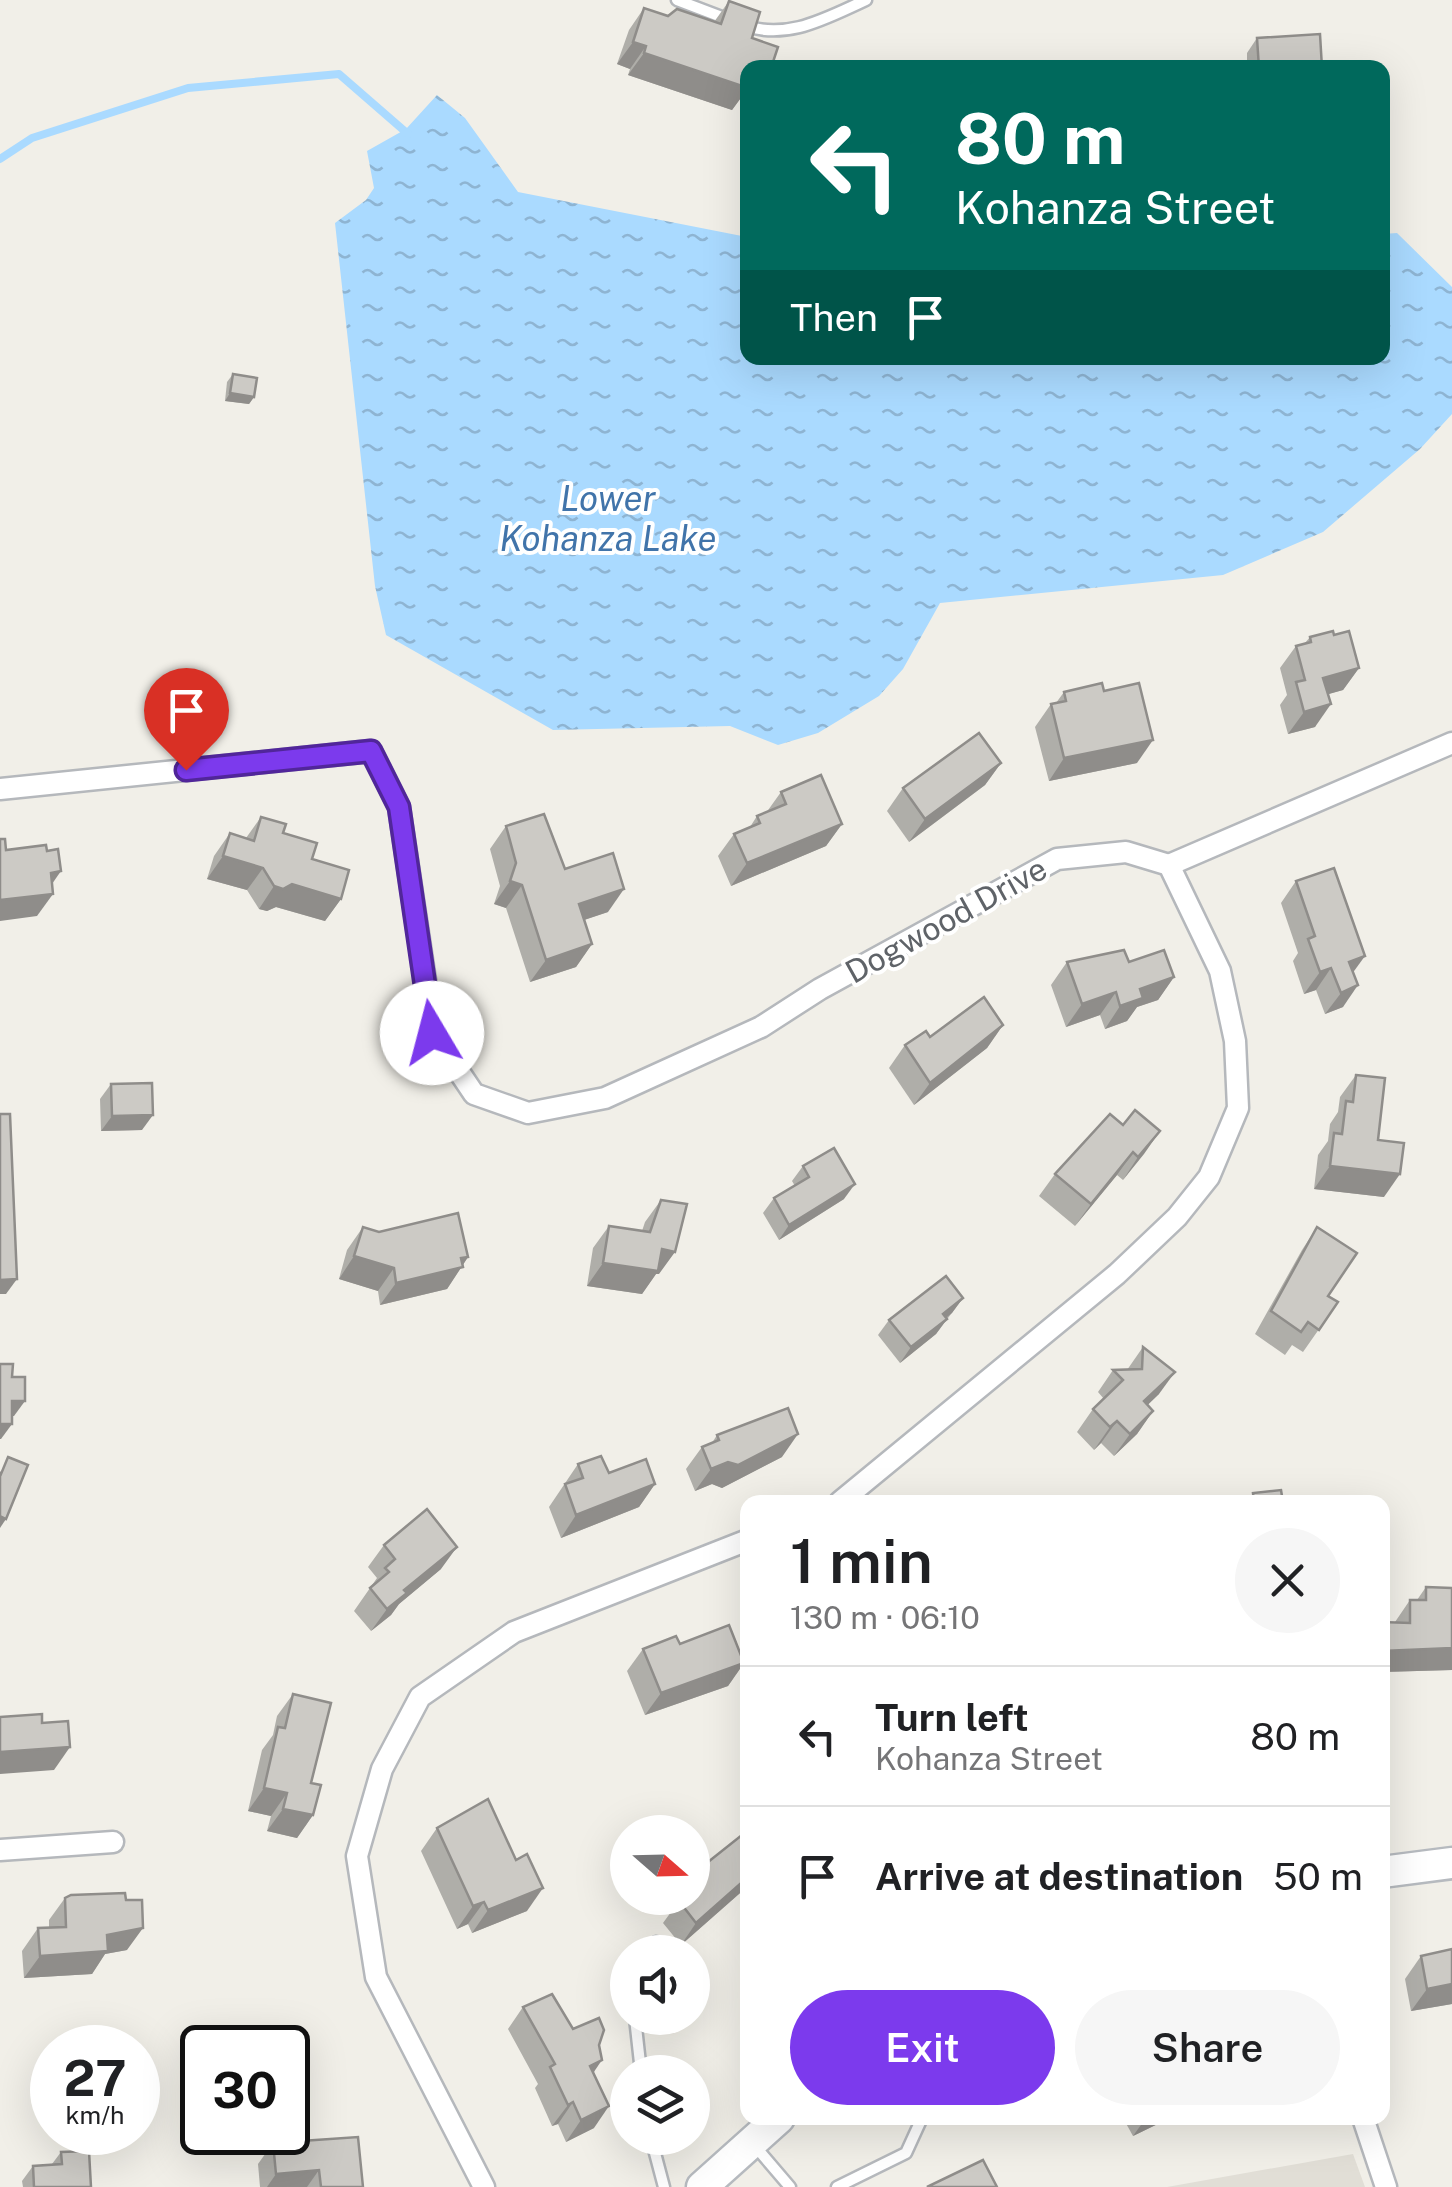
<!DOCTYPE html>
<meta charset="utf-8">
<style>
:root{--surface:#fff;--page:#f6f6f6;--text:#202124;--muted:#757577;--line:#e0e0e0;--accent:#7c3aed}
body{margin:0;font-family:"Public Sans",sans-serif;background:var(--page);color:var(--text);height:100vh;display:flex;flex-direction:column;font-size:38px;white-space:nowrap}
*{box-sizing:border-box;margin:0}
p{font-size:32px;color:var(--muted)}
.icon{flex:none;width:55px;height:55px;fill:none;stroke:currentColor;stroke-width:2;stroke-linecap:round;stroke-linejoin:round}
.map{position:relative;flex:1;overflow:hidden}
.drawer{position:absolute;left:740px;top:1495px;width:650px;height:630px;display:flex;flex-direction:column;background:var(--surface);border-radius:20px;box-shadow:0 10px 40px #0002}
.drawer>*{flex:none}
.hud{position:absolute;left:740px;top:60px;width:650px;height:305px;border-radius:20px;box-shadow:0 10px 40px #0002;background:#00695c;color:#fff;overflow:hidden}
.needle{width:65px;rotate:110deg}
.fabs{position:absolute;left:610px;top:1815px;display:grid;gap:20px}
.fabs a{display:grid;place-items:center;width:100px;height:100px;border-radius:50%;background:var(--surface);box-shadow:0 10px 40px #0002;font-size:50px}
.speed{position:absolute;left:30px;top:2025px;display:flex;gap:20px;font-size:50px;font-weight:700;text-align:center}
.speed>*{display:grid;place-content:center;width:130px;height:130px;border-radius:50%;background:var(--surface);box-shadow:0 10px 40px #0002;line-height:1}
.speed small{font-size:25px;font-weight:400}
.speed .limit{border:5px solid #111;border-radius:15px;background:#fff;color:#111}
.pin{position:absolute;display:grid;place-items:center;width:85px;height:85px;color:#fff;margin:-102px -42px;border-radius:50% 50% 50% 0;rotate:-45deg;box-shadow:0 0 10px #0007}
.pin .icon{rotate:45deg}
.me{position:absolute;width:110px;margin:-55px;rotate:352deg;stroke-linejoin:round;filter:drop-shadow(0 0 8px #0008)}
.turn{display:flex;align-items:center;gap:35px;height:210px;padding:0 50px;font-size:45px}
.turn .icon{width:130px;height:130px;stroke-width:2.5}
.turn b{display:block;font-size:70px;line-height:85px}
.then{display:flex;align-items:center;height:95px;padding:0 50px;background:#0003;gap:20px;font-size:38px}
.round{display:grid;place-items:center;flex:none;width:105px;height:105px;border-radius:52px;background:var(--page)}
.headline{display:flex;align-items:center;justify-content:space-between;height:170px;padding:0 50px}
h1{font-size:60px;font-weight:600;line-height:75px}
.primary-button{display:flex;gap:20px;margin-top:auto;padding:20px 50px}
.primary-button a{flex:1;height:115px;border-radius:60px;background:var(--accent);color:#fff;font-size:40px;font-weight:600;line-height:115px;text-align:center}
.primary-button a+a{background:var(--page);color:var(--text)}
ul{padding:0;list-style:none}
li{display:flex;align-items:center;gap:30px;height:140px;padding:0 50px;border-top:2px solid var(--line)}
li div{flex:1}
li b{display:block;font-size:38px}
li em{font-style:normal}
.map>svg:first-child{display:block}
</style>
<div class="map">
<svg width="1452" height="2187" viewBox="0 0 1452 2187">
<defs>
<pattern id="water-ripples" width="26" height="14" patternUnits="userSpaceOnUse" patternTransform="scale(2.5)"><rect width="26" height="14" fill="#aadaff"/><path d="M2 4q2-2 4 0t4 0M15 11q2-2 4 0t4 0" fill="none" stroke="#8eb4d2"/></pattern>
</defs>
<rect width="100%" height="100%" fill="#f1efe8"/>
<path fill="#e1ded6" d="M1353,2154L1365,2187H1167Z"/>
<path fill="url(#water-ripples)" d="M437,95L465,118L518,192L747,237L748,358H1382L1383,234L1397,233L1452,287V414L1420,449L1323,532L1223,575L940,603L903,669L879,696L818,733L778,745L730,726L553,730L386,635L375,586L335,223L366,200L374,188L367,151L406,129Z"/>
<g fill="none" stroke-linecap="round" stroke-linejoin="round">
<path stroke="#aadaff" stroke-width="8" d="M0,159L32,138L188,88L339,74L408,134"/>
<defs>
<g id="service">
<path d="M677,0L727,19"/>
<path d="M743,25C787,41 826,18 866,0"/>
<path d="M647,1952L656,1942"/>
<path d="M635,2018L641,2072"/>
<path d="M651,2138L664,2187"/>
<path d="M755,2146L790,2187"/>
<path d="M837,2187L906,2153L922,2118"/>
</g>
<g id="minor">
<path d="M0,789L371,751L399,807L433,1033L474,1094L528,1113L605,1098L761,1027L820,989L1057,859L1126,852L1169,865L1220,971L1235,1041L1238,1108L1209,1177L1177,1217L1117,1274L840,1502"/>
<path d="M1169,865L1452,743"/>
<path d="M0,1850L113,1842"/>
<path d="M1363,2118L1386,2187"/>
<path d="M484,2187L376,1977L357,1856L382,1769L420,1697L514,1632L748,1540"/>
</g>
<g id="secondary">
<path d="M1382,1872L1452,1863"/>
<path d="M702,2187L779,2118"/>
</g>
</defs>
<use href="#service" stroke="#b5b8bc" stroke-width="15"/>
<use href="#minor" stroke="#b5b8bc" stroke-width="25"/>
<use href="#secondary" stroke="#b6babf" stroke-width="35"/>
<use href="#service" stroke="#fff" stroke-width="10"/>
<use href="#minor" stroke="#fff" stroke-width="20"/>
<use href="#secondary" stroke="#fff" stroke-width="30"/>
</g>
<g fill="#afaea9">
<path d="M729,1L752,38L748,68V96L743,95L732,110L628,75L630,69L617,64L629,30L644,8L668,16L714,22Z"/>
<path d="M1257,38L1322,68H1247V53Z"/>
<path d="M233,374L254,397L249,404L225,401L227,382Z"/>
<path d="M1334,635L1359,668L1343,690L1328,694L1315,727L1288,734L1280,705L1287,695L1280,668L1296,646L1305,643L1310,637Z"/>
<path d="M1104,691L1137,763L1049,781L1035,727L1051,704L1056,703L1064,692Z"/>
<path d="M1001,763L985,785L909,842L887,811L903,788Z"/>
<path d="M781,792L842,824L826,846L731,886L718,856L734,834L750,827L757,816L766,813Z"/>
<path d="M261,817L283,833L312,859L341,899L325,921L276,907L267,911L259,909L247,890L207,879L214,856L230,833L246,838Z"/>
<path d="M506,826L565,869L608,912L584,920L592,944L576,967L530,982L506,908L494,904L500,886L490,849Z"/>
<path d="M1296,881L1353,972L1343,1007L1325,1014L1316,990L1304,994L1293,961L1298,953L1281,903Z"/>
<path d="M1067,962H1129L1174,977L1158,1000L1137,1007L1127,1021L1105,1029L1100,1015L1066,1027L1051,985Z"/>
<path d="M1003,1025L987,1048L914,1105L889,1068L905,1045L930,1037Z"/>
<path d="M1356,1075L1378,1140L1384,1197L1314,1189L1318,1155L1328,1141L1330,1124L1338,1112L1340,1097Z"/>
<path d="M111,1084L142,1130L101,1131L100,1099Z"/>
<path d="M1123,1125L1160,1131L1123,1180L1117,1175L1075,1226L1039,1196L1055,1174Z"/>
<path d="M803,1166L844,1199L779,1240L763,1213L774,1198L795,1186L792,1181Z"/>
<path d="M661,1200L659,1274H656L642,1294L587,1286L593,1248L609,1226L642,1231L645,1222Z"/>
<path d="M363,1227L468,1257L447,1289L380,1305L378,1291L339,1279L347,1250Z"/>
<path d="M1317,1227L1328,1296L1338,1302L1303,1352L1292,1345L1285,1355L1255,1334L1302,1250Z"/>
<path d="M963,1298L936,1334L900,1363L878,1335L889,1320Z"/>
<path d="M1143,1347L1159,1394L1147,1405L1153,1411L1137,1434L1114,1456L1101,1443L1094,1450L1077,1432L1093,1409L1104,1399L1098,1392L1113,1370H1127Z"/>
<path d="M717,1435L782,1457L722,1488L712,1484L695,1491L686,1469L702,1447L712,1443Z"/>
<path d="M578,1464L609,1473L655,1484L639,1507L561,1538L549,1507Z"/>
<path d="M384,1545L441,1569L399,1604L391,1615L371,1631L354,1611L377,1578L368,1567Z"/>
<path d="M1426,1587L1452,1670L1382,1672V1622H1395L1410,1600H1417Z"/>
<path d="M643,1649L744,1663L728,1686L645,1715L627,1671Z"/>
<path d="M293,1694L311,1783L313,1815L297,1838L267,1831L271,1816L248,1811L262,1750L273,1735L277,1716Z"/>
<path d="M437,1828L527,1911L472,1933L468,1924L457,1929L421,1851Z"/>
<path d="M747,1831L748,1886L681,1945L663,1923L679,1901L692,1898V1878L698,1870Z"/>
<path d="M65,1898L127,1950L105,1954L92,1974L24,1978L22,1951L38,1928H49V1920Z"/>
<path d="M1421,1956L1452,2004L1411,2011L1405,1979Z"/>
<path d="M523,2007L573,2029L599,2045L594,2073V2128L566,2142L558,2124L552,2126L535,2088L538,2084L508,2029Z"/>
<path d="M1123,2118H1170L1133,2136Z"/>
<path d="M273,2143L363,2187H260L258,2164Z"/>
<path d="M61,2152L91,2187H23L22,2181L33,2166L52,2164Z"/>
</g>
<g fill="#8f8d8a">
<path d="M633,42L646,46L630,69L617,64Z"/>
<path d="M644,53L748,79V96L743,95L732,110L628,75Z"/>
<path d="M230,393L254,397L249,404L225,401Z"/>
<path d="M1359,668L1343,690L1308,700L1323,678Z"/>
<path d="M1331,704L1315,727L1288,734L1304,712Z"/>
<path d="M1153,740L1137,763L1049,781L1064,758Z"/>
<path d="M1001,763L985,785L909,842L925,819Z"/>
<path d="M842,824L826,846L731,886L747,863Z"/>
<path d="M223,856L263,868L247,890L207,879Z"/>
<path d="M61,871L45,894L51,873Z"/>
<path d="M510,881L522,885L506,908L494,904Z"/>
<path d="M292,884L341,899L325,921L276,907L267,911L259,909L274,886Z"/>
<path d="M624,889L608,912L563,927L579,904Z"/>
<path d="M53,894L37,916L0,921V900Z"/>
<path d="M592,944L576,967L530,982L546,960Z"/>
<path d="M1365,956L1349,978V962Z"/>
<path d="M1331,968L1316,990L1304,994L1320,972Z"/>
<path d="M1174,977L1158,1000L1137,1007L1127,1021L1105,1029L1120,1006L1140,989Z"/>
<path d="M1358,985L1343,1007L1325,1014L1341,993Z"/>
<path d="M1116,992L1100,1015L1066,1027L1082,1004Z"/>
<path d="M1003,1025L987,1048L914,1105L930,1083Z"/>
<path d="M153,1115L142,1130L101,1131L112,1116Z"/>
<path d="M1160,1131L1144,1154L1123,1180L1138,1157Z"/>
<path d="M1133,1152L1117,1175L1075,1226L1091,1204Z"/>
<path d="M1330,1166L1400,1174L1384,1197L1314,1189Z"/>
<path d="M855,1184L844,1199L779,1240L789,1225Z"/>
<path d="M662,1249L675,1252L659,1274H656L642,1294L587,1286L603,1263Z"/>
<path d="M354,1256L394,1268L378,1291L339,1279Z"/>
<path d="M468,1257L447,1289L380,1305L396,1283Z"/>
<path d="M17,1279L6,1294H0V1280Z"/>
<path d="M963,1298L952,1313L932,1329L943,1314Z"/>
<path d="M947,1319L936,1334L900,1363L911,1347Z"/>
<path d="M1175,1372L1159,1394L1128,1424L1144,1401Z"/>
<path d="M12,1401H25L14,1416H2Z"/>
<path d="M1153,1411L1137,1434L1114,1456L1130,1434Z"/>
<path d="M1117,1421L1101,1443L1094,1450L1110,1427Z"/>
<path d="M0,1424H12L1,1439H0Z"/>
<path d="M798,1434L782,1457L722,1488L712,1484L695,1491L711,1469Z"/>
<path d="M655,1484L639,1507L561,1538L576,1515Z"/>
<path d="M0,1516L6,1519L0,1528Z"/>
<path d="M457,1547L441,1569L399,1604L391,1615L371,1631L387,1609L404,1590Z"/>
<path d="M1452,1648V1670L1382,1672V1651Z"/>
<path d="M744,1663L728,1686L645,1715L661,1693Z"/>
<path d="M70,1747L54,1770L0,1774V1752Z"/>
<path d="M264,1788L287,1793L271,1816L248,1811Z"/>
<path d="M283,1809L313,1815L297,1838L267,1831Z"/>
<path d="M748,1877V1886L681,1945L696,1923Z"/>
<path d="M543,1888L527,1911L472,1933L488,1910Z"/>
<path d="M484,1902L468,1924L457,1929L473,1906Z"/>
<path d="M143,1928L127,1950L105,1954L92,1974L24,1978L40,1956L107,1935Z"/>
<path d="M1452,1984V2004L1411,2011L1427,1989Z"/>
<path d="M602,2060L587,2082L590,2066Z"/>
<path d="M573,2102L558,2124L552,2126L568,2105Z"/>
<path d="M609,2106L594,2128L566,2142L581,2120Z"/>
<path d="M1146,2118H1170L1133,2136Z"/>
<path d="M319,2170L307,2187H267L276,2174Z"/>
</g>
<g fill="#cccac5" stroke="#8f8d8a" stroke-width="2.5">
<path d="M729,1L760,12L752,38L778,47L771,68H748V88L644,53L646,46L633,42L644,8L668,16L677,9L721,24Z"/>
<path d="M1320,34L1322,68H1259L1257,38Z"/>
<path d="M1144,62L1145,65L1160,63L1164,68H1120Z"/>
<path d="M233,374L257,378L254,397L230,393Z"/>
<path d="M1333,631L1334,635L1349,631L1359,668L1323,678L1331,704L1304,712L1296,682L1305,680L1296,646L1311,642L1310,637Z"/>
<path d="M1102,683L1104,691L1139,683L1153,740L1064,758L1051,704L1066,701L1064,692Z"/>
<path d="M979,733L1001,763L925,819L903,788Z"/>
<path d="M821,775L842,824L747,863L734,834L760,823L757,816L786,804L781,792Z"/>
<path d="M544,814L565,869L613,853L624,889L579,904L592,944L546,960L522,885L510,881L516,863L506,826Z"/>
<path d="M261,817L286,824L283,833L317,843L312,859L349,870L341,899L292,884L283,889L274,886L263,868L223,856L230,833L254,841Z"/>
<path d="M0,839H5L6,850L46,845L47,851L58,849L61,871L51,873L53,894L0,900Z"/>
<path d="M1334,868L1365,956L1349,962L1358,985L1341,993L1331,968L1320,972L1308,939L1315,936L1296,881Z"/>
<path d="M1124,950L1129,962L1164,950L1174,977L1140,989L1143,998L1120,1006L1116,992L1082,1004L1067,962Z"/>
<path d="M984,997L1003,1025L930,1083L905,1045L926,1031L930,1037Z"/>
<path d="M1356,1075L1385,1078L1378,1140L1404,1143L1400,1174L1330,1166L1334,1133L1342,1134L1346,1101L1353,1102Z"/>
<path d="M152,1083L153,1115L112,1116L111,1084Z"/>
<path d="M1135,1110L1160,1131L1138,1157L1133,1152L1091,1204L1055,1174L1110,1114L1123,1125Z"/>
<path d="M0,1114H10L17,1279L0,1280Z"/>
<path d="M834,1148L855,1184L789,1225L774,1198L809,1177L803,1166Z"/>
<path d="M661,1200L687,1204L675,1252L662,1249L658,1271L603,1263L609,1226L650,1232Z"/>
<path d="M458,1213L468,1257L461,1258L463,1267L396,1283L394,1268L354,1256L363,1227L379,1232Z"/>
<path d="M1317,1227L1357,1253L1328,1296L1338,1302L1319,1330L1308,1322L1301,1332L1271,1311Z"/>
<path d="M946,1276L963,1298L943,1314L947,1319L911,1347L889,1320Z"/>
<path d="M1143,1347L1175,1372L1144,1401L1153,1411L1130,1434L1117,1421L1110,1427L1093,1409L1123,1380L1113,1370L1142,1369Z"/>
<path d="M0,1364H13L12,1377H25V1401H12V1424H0Z"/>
<path d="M788,1408L798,1434L738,1465L728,1462L711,1469L702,1447L719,1440L717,1435Z"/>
<path d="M601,1456L609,1473L646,1459L655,1484L576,1515L565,1484L583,1478L578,1464Z"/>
<path d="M8,1457L28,1465L6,1519L0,1516V1473L1,1474Z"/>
<path d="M1281,1490L1283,1502H1254L1253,1493Z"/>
<path d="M427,1509L457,1547L404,1590L407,1593L387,1609L370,1588L389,1572L385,1568L395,1559L384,1545Z"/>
<path d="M1426,1587L1452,1588V1648L1382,1651V1622L1410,1623V1600H1426Z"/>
<path d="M729,1625L744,1663L661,1693L643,1649L676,1636L680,1644Z"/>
<path d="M293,1694L331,1703L311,1783L321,1785L313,1815L283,1809L287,1793L264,1788L278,1727L285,1728Z"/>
<path d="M42,1714V1723L68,1721L70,1747L0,1752V1717Z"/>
<path d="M488,1799L516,1860L527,1854L543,1888L488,1910L484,1902L473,1906L437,1828Z"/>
<path d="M747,1831L748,1877L696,1923L679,1901L683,1898H692V1890L705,1879L698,1870Z"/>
<path d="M125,1893L126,1900H142L143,1928L107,1935L108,1951L40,1956L38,1928L66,1927L65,1898L71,1895Z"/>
<path d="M1452,1949V1984L1427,1989L1421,1956Z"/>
<path d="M552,1994L573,2029L599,2018L604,2030L599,2045L602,2060L590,2066L609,2106L581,2120L573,2102L568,2105L550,2067L555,2064L523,2007Z"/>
<path d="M358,2137L363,2187H321L319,2170L276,2174L273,2143Z"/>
<path d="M89,2151L91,2187H34L33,2166L62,2164L61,2152Z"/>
<path d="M983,2160L997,2187H927Z"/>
</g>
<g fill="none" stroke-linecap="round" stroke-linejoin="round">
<defs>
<path id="route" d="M186,770L371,751L399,807L432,1033"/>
</defs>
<use href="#route" stroke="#51269a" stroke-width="25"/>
<use href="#route" stroke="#7c3aed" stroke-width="18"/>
</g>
<g text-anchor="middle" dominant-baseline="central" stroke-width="8" stroke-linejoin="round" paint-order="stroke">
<g font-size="32" fill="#5f6368" stroke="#fff">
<text transform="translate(946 920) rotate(-29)">Dogwood Drive</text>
</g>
<g font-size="35" font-style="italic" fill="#4174aa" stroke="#fff">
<text x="608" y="498">Lower<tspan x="608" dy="40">Kohanza Lake</tspan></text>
</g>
</g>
</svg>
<div class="fabs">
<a><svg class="needle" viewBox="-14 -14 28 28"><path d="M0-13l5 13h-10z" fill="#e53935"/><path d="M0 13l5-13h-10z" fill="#757577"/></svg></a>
<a><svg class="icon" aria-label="sound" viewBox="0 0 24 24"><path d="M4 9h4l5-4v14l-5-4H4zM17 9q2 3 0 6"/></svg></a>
<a><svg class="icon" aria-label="layers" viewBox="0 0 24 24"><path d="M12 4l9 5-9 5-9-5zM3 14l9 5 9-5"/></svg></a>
</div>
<div class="speed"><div>27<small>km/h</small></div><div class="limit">30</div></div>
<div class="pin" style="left:186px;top:770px;background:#d93025"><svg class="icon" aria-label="arrive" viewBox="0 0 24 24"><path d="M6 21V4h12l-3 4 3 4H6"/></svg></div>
<svg class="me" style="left:432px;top:1033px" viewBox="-20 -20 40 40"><circle r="19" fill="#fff"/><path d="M0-13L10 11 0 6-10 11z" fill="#7c3aed"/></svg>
<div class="hud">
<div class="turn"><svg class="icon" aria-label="left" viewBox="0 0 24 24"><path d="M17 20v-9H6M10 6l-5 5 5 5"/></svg><div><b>80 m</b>Kohanza Street</div></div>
<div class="then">Then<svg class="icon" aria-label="arrive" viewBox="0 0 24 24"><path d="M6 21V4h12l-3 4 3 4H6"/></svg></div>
</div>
<section class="drawer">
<div class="headline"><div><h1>1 min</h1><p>130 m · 06:10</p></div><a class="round"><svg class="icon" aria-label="close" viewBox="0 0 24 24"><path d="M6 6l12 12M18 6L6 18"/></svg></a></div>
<ul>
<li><svg class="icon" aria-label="left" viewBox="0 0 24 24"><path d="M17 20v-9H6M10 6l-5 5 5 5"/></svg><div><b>Turn left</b><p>Kohanza Street</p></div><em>80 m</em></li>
<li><svg class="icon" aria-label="arrive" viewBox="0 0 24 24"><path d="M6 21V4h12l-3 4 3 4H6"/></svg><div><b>Arrive at destination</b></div><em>50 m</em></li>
</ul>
<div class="primary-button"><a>Exit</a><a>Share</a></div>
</section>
</div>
